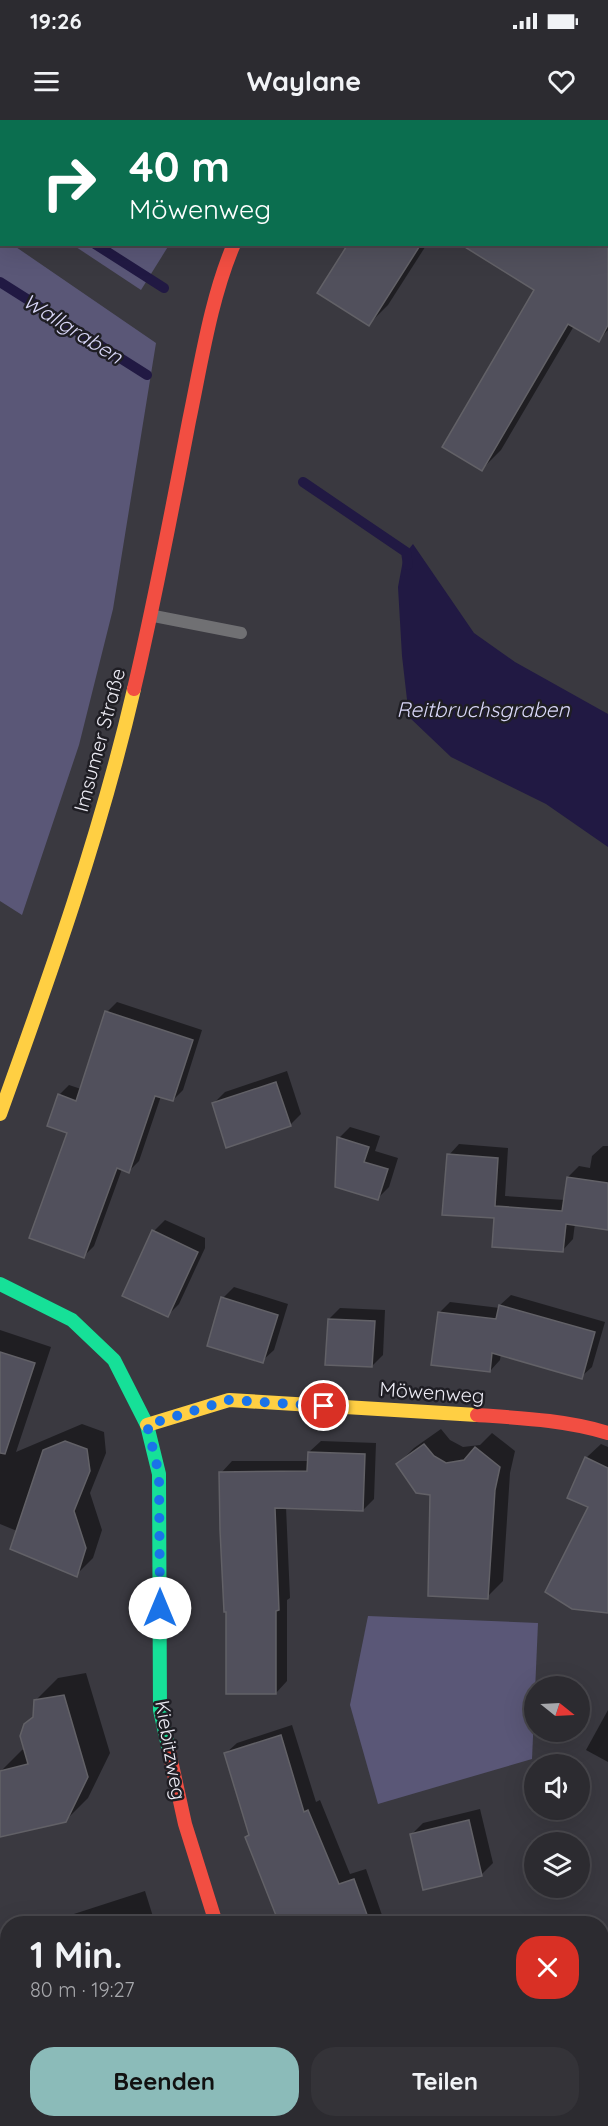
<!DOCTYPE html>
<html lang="de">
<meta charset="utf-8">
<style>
:root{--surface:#2c2b30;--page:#343338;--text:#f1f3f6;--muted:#a6a7ab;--line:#48474c;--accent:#8bbbb9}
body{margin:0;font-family:Quicksand,sans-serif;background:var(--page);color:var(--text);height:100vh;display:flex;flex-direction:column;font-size:22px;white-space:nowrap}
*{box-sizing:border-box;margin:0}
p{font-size:20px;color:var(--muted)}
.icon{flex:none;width:33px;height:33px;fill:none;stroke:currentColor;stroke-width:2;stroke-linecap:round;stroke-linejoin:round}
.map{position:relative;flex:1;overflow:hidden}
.side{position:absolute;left:0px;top:1796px;width:609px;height:212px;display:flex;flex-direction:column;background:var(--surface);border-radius:24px 24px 0 0;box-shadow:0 6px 24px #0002,0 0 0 2px var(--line)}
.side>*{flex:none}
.banner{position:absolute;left:0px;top:0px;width:609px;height:126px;box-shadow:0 6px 24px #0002,0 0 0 2px var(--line);background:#0b6e4f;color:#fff;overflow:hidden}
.needle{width:39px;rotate:108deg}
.tools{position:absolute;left:524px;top:1556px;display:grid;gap:12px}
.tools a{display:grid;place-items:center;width:66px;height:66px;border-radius:50%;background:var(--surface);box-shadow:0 6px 24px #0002,0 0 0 2px var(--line);font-size:30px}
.pin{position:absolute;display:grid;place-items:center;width:51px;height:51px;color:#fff;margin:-26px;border:3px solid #fff;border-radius:50%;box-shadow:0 2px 6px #0007}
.me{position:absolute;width:66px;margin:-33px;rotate:0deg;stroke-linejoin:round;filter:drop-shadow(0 0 4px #0008)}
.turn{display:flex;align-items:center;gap:21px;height:126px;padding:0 30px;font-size:27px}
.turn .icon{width:78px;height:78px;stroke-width:2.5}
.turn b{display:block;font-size:42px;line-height:51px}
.round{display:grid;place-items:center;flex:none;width:63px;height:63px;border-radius:24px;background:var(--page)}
.headline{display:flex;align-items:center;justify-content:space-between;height:102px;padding:0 30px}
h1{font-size:36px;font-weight:700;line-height:45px}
.action{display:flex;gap:12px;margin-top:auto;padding:12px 30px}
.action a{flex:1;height:69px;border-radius:24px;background:var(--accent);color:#111;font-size:24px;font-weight:700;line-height:69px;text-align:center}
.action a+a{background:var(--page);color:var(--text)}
.status{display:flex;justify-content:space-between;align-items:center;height:42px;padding:0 30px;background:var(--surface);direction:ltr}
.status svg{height:16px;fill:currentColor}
header{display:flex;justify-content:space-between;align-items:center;height:78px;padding:0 30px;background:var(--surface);font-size:27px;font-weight:700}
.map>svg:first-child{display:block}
</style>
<div class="status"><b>19:26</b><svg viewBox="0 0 49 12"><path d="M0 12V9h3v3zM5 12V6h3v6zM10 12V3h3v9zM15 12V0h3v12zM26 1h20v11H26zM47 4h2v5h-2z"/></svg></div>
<header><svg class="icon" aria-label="menu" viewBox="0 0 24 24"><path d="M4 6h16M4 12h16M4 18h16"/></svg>Waylane<svg class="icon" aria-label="heart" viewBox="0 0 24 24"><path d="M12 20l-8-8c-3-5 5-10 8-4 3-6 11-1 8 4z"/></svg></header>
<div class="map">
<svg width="608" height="2006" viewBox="0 0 608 2006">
<rect width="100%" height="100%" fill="#3a3940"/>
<g fill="#5a5777">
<path d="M0,0H245L2,2L1,76Z"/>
<path d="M0,115L2,124L13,125L156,223L113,489L79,625L22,795L0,781Z"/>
<path d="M73,125H169L141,170Z"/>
<path d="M368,1496L538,1503L532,1639L378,1684L350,1585Z"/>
</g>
<path fill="#211943" d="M413,424L474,513L515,542L608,594V727L546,684L451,637L409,597L402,536L398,467L404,435Z"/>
<g fill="#0007">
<path d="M373,0H608V12V2H372Z"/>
<path d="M608,79V210L598,220L574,206L501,330L482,349L608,124Z"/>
<path d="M349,124H427L388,185L369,204Z"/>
<path d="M117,882L202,910L183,970L173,980L161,976L139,1041L129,1051L122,1049L94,1126L84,1136L69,1012L59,975L69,965L81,969L107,892Z"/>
<path d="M287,951L301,994L290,1005L213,984L225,972Z"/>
<path d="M350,1007L380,1016L375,1031L398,1038L389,1067L378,1078L339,1018Z"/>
<path d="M459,1024L508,1028L505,1076L565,1080L568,1057L579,1046L590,1048L592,1036L603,1026H608V1108L575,1103L573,1119L563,1130L495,1097L449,1035Z"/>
<path d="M165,1100L205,1118V1128L179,1184L167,1196L154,1111Z"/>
<path d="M234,1167L288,1184L274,1230L262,1241L223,1178Z"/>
<path d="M511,1175L605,1202L592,1247L581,1257L501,1233L500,1240L490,1251L439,1193L450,1182L500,1188V1185Z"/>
<path d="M340,1188L385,1190L383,1235L372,1246L329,1199Z"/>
<path d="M0,1210L51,1227L16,1332L82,1304L104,1312L106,1333L90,1373L102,1410L93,1438L76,1455L17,1411L0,1404Z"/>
<path d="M441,1309L450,1320L463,1327L480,1325L492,1313L515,1331L510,1353L503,1461L487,1477L432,1374L398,1344L414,1328Z"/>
<path d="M321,1321L376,1323L374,1379L363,1390L286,1387L290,1478L287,1480V1561L276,1573L227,1491L221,1353L232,1341H309V1332Z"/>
<path d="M601,1324L608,1327V1491L590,1387L586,1338Z"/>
<path d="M86,1553L110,1633L88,1678L65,1701L0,1716V1652L22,1630L25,1629L35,1596V1581L58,1558Z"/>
<path d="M608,1590V1642L586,1630Z"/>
<path d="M292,1605L316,1682L320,1680L350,1754L366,1749L383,1798L378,1803H281L247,1717L250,1714L225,1634L237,1623Z"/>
<path d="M480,1689L493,1743L481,1755L412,1714L423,1703Z"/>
<path d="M145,1771L155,1803H46Z"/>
<path d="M497,1797L504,1803H490Z"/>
<path d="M8,1948V2000H30L24,2006H9L0,2000V1960Z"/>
<path d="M350,2000H423L425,2006H352Z"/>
</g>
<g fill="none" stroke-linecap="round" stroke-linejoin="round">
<g stroke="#211943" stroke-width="10">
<path d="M0,65L2,66"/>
<path d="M95,124L164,168"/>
<path d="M0,162L147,255"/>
<path d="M303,362L406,432L408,445"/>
</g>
</g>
<g fill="#51505c" stroke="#626167" stroke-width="1.5">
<path d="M348,124H421L369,206L317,173Z"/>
<path d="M460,124H608V205L599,222L568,204L482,351L442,327L534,170Z"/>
<path d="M105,891L193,920L173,981L155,976L129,1053L117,1048L84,1138L29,1118L67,1013L47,1006L58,974L76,981Z"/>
<path d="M276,962L291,1006L226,1028L212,983Z"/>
<path d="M337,1017L369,1027L364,1042L388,1049L378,1080L335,1067Z"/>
<path d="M447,1034L498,1038L495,1086L562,1091L567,1057L608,1063V1110L566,1104L563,1132L492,1127L494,1098L442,1095Z"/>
<path d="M152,1110L198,1132L168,1197L122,1176Z"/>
<path d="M221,1177L278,1195L263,1243L207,1226Z"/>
<path d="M499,1185L595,1212L582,1259L492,1233L490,1252L431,1245L438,1192L496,1199Z"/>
<path d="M328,1199L375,1201L372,1247L325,1245Z"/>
<path d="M0,1232L35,1243L5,1334L0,1333Z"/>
<path d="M65,1321L87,1329L90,1351L74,1391L86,1428L77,1457L10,1429L43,1330Z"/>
<path d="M424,1324L434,1336L446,1343L464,1340L475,1327L500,1347L495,1370L488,1479L428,1476L430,1375L416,1373L396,1344Z"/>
<path d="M308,1332L365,1334L363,1391L275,1388L279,1490L276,1491V1574H226V1492H224L220,1410L219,1352L307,1351Z"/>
<path d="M585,1337L608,1348V1493L572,1489L545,1472L588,1387L567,1378Z"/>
<path d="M64,1575L88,1657L66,1702L0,1717V1651L28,1644L20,1616L24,1604L33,1597L34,1580Z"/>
<path d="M281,1615L304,1692L308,1690L339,1764L354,1759L370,1803H279L245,1717L249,1715L224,1633Z"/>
<path d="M469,1700L482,1756L423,1770L410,1714Z"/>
</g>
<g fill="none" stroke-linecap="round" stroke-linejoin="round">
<path stroke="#707073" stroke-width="12" d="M154,496L241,513"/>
<g stroke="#707073" stroke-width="26">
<path d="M300,2L301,0"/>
<path d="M279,2000L281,2006"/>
<path d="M167,2006L187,2000"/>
</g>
<path stroke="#16e098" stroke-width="14" d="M0,1164L72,1200L114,1240L147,1305L159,1354L160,1590L169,1631"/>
<g stroke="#ffcf43" stroke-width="14">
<path d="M0,994C51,853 100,715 134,569"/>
<path d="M147,1305L229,1280L477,1295"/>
</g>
<g stroke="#f24e42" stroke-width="14">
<path d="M134,569C155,480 172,390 189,301C201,244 211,177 234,124"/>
<path d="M477,1295C520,1298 566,1300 608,1313"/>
<path d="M169,1631L185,1704L216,1803"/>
</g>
</g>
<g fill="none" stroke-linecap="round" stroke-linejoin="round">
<path stroke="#1a73e8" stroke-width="10" stroke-dasharray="0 18" d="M160,1488L159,1354L147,1305L229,1280L324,1286"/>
</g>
<g text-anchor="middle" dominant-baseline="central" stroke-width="5" stroke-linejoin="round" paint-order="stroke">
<g font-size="20" fill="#ecebf4" stroke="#1f1e24">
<text transform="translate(99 620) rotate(-75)">Imsumer Straße</text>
<text transform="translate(432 1272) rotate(4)">Möwenweg</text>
<text transform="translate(171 1630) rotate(80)">Kiebitzweg</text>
</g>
<g font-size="21" font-style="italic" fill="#d9d7f8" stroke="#1f1e24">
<text transform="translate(73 208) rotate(32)">Wallgraben</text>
<text x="483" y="589">Reitbruchsgraben</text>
</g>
</g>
</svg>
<div class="tools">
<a><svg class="needle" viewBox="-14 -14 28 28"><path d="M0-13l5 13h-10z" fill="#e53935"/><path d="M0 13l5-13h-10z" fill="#a6a7ab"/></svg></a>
<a><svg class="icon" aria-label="sound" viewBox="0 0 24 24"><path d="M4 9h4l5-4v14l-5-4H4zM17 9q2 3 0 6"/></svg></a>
<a><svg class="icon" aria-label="layers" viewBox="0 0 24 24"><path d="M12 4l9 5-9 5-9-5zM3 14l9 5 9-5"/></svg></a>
</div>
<div class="pin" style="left:324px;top:1286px;background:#d93025"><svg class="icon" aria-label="arrive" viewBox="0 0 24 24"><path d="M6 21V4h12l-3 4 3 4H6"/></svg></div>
<svg class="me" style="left:160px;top:1488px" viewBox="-20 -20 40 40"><circle r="19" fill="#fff"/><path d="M0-13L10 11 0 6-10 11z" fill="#1a73e8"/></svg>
<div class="banner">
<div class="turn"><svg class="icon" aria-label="right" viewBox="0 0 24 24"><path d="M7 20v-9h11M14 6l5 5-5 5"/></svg><div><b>40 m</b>Möwenweg</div></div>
</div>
<section class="side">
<div class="headline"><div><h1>1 Min.</h1><p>80 m · 19:27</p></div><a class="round" style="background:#d93025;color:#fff"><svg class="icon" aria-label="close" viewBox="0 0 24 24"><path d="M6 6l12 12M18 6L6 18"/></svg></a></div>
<div class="action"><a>Beenden</a><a>Teilen</a></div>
</section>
</div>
